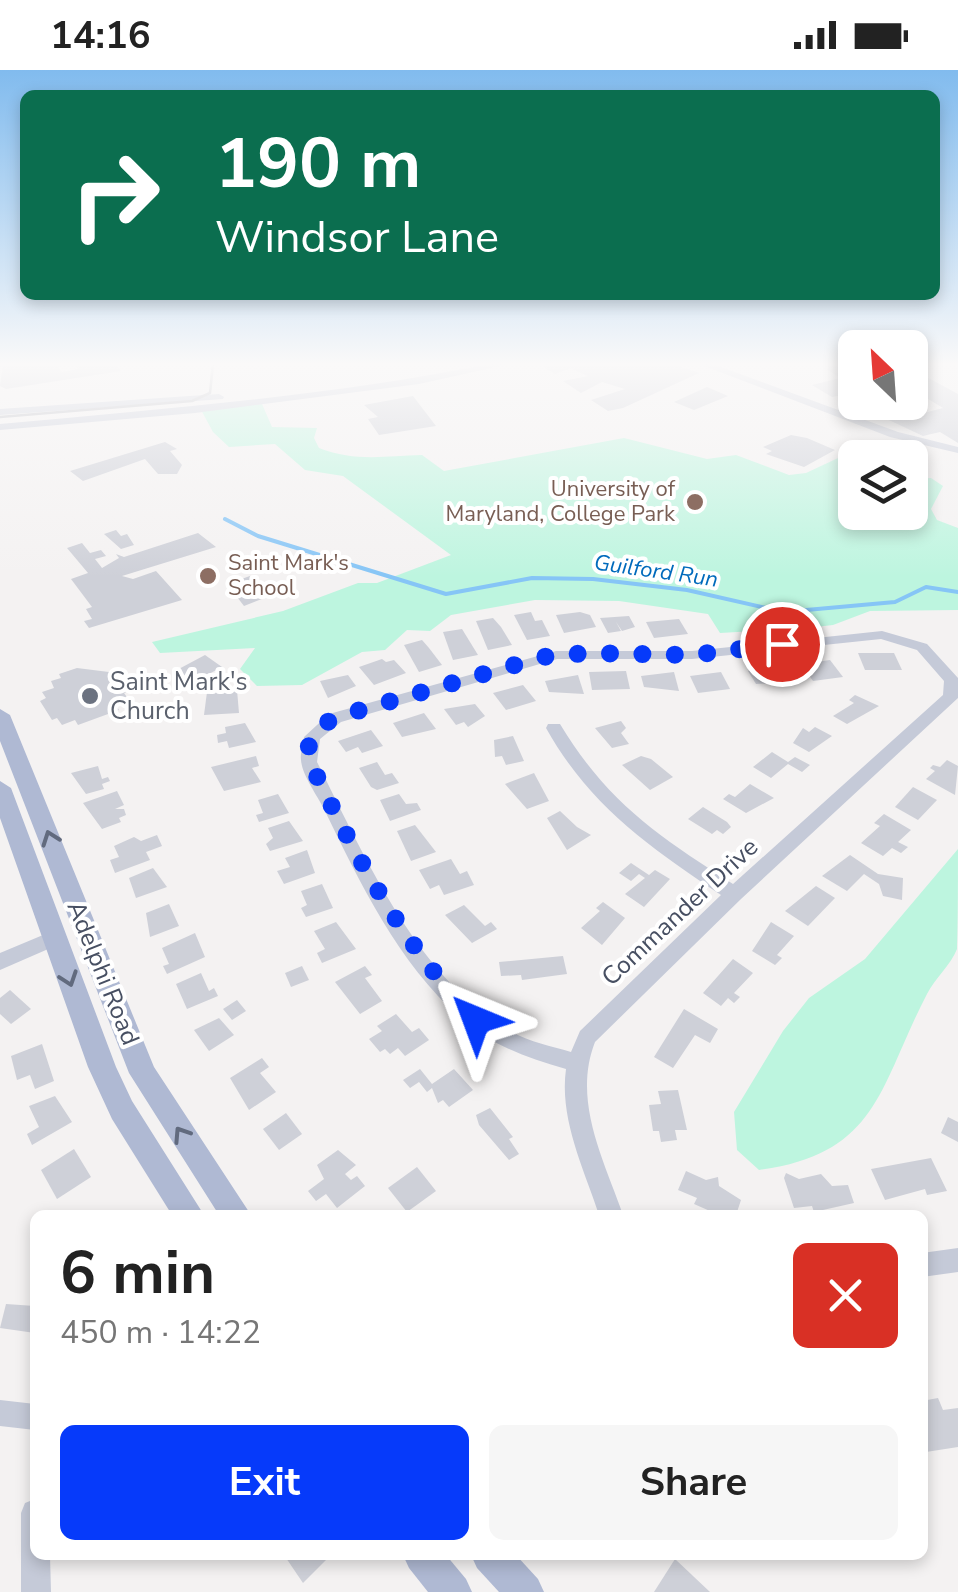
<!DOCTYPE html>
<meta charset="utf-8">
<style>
:root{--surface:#fff;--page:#f6f6f6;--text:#222;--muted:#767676;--accent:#063afa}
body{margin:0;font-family:"Nunito Sans",sans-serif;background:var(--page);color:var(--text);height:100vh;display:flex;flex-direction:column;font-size:38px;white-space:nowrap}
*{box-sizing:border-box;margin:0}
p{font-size:32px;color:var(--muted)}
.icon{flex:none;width:55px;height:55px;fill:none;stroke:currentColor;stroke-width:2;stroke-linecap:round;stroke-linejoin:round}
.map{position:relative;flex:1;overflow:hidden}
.panel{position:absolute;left:30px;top:1140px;width:898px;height:350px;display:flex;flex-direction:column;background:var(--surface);border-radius:15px;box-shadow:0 5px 15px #0003}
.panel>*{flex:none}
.banner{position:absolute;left:20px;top:20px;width:920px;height:210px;border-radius:15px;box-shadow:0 5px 15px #0003;background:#0b6e4f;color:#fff;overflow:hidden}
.needle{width:65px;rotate:335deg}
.buttons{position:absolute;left:838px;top:260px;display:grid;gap:20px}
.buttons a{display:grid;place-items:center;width:90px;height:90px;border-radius:15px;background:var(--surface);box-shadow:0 5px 15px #0003;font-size:50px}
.pin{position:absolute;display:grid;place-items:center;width:85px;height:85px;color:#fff;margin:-42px;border:5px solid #fff;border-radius:50%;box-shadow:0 2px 10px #0007}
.me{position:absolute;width:110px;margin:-55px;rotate:316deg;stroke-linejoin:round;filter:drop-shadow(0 0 8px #0008)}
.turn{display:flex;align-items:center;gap:35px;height:210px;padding:0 30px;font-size:45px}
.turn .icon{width:130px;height:130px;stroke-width:2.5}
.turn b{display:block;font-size:70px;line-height:85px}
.round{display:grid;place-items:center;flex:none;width:105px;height:105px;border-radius:15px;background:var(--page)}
.overview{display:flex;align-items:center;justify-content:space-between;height:170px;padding:0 30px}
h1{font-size:60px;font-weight:700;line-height:75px}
.primary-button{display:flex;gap:20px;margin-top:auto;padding:20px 30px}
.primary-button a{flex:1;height:115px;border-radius:15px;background:var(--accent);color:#fff;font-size:40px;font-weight:700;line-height:115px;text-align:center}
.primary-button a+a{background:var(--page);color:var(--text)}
.status{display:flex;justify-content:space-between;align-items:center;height:70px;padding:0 50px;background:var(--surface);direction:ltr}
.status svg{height:28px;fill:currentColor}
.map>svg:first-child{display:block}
</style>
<div class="status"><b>14:16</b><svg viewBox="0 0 49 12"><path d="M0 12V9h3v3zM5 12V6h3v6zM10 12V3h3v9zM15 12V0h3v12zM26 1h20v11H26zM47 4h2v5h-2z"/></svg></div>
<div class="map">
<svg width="958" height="1522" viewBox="0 0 958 1522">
<rect width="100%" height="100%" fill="#f4f2f2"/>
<g fill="#bdf5df">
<path d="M262,334L272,357L317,358L314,368L319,378C355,392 384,386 422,385L444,401L624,368L707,389L736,385L789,405L806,403L853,381L862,384L855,388V442H910V409L931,408L943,416L931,439L937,450L958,458V540L870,541L833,555L797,559L794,551L772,560L720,563L708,544L619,531L535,530L451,545L430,561L407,560L385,580L362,582L302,615L257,616L240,599L255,578L160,583L152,572L283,541L358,513H377L451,485L343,406L305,400L275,374L229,377L213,362L200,338Z"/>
<path d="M958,779C958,803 958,859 957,879C951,895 935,908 927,924C879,1016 879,1084 759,1100L737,1080L734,1042L783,961L809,928L865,889Z"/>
</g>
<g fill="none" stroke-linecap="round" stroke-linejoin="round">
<path stroke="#86c5f6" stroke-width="4" d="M225,449L258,466L446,524L532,508L593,509L687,520L784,542L895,532L926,517L958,522"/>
</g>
<g fill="#ced0d8">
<path d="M58,294L61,302L78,299L76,294H116L121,301L6,319L0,316L3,294Z"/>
<path d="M539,294H580V295L555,304Z"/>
<path d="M581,294H673L699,303L623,338L608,341L591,330L625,319L602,312L581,323L563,311L588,306L572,299Z"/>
<path d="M855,294V316H848L854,323L832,327L812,315L840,308L827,299L830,294Z"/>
<path d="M910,298L958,324V373L940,362L923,366L876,344L894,341L909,347L943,338L910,318Z"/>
<path d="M707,317L728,326L694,340L674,332Z"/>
<path d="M413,326L436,356L379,365L368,349L378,347L364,335Z"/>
<path d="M791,365L807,368L835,380L804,397L766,384L772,381L763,377Z"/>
<path d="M165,372L177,379L170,381L182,395L177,404H158L145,389L83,411L70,401Z"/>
<path d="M116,460L121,466L127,464L134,475L121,479L104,464Z"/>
<path d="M198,463L216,477L122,506L133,509L156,501L182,530L89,558L84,551L92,549L86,539L92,537L71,509L88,503L67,478L82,473L90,483L101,480L106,486L95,489L102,498L119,488L116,484L124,487Z"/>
<path d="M250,506L258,514L252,517L267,527L244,536L227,514Z"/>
<path d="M531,542L535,551L542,550L550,566L527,570L514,545Z"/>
<path d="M580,542L590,545L596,557L564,563L556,545Z"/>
<path d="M629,546L635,557L622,561L616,552L621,561L608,563L600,548Z"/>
<path d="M493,548L501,557L512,575L488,580L476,551Z"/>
<path d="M679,549L688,564L654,568L646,552Z"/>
<path d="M462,559L478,585L453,590L443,562Z"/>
<path d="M422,570L429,578L442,595L419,602L404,575Z"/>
<path d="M858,583H894L902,600H865Z"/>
<path d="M205,585L222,597L192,613L175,601Z"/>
<path d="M382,589L386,592L394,590L406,603L374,615L359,597Z"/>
<path d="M830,590L843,607L813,611L801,594Z"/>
<path d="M771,594H778L789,612L756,614L748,601Z"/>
<path d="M77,598L117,603L128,617L129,621L124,623L129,630L116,635L119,640L78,655L75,650L62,655L57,648L52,650L40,631L46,628L42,622L54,618L51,611L61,608L59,604Z"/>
<path d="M626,601L630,619L592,620L589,602Z"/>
<path d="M674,602L679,621L644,617L641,606Z"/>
<path d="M721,602L730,619L698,623L690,606Z"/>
<path d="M348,605L356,616L328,628L320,611Z"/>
<path d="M578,605L584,624L549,622L545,611Z"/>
<path d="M523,615L536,631L506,640L493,623Z"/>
<path d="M237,620L239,643L204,645L207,622Z"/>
<path d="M855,625L879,636L847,654L833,646L854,633L849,630Z"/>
<path d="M475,634L485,646L468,657L464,652L456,655L444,639Z"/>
<path d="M424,643L436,659L402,667L393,653Z"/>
<path d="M621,651L626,658L621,663L629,674L612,678L595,658Z"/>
<path d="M245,653L256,672L229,678L227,671L218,673L217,665L226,663L225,657Z"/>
<path d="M815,657L832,666L809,682L793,673L803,658L809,662Z"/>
<path d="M371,660L383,676L362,683L358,677L346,682L338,671Z"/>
<path d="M513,666L524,691L506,695L502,686L495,687L494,670Z"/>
<path d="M772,682L788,692L795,687L810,695L802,702L788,694L771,708L753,697Z"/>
<path d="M256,686L259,696L252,698L261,712L224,721L211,697Z"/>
<path d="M641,686L651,689L673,707L650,720L622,695Z"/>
<path d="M947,690L958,696L955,725L926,709L935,701L930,698L933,695L940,697Z"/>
<path d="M377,692L385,705L392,703L399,713L377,720L371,717L359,698Z"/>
<path d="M98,696L102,709L108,707L110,711L102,714L104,719L86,724L71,703Z"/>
<path d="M534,703L549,731L527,739L505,714Z"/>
<path d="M750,714L774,728L746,743L723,729L729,724L735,727Z"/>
<path d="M913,717L937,730L918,750L895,737Z"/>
<path d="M117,721L124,735L115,739H124L126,745L119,748L121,752L102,759L83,733Z"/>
<path d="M278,724L289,743L259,752L256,745L263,743L258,730Z"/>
<path d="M399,724L406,734L417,733L421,740L390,751L380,730Z"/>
<path d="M703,737L727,752L731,757L723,764L717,760L712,764L688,749Z"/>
<path d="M560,741L577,757L591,765L567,780L547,748Z"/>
<path d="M884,744L911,760L898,772L908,777L901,783L892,778L883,786L861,773L880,756L874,753Z"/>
<path d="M289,751L303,771L270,781L266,774L273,768L268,758Z"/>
<path d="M415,755L436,782L411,791L397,761Z"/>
<path d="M157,765L162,776L146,782L150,790L115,803L110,790L119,787L114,776L134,767L141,771Z"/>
<path d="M307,780L315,803L284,814L277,801L290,797L285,788Z"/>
<path d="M850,785L878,804L903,808L902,830L883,826L879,814L864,804L847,821L822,806Z"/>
<path d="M451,789L460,804L467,801L474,815L444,825L439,815L430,819L419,800Z"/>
<path d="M631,793L649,805L655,800L670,809L644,837L625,824L645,808L639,804L631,811L619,803Z"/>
<path d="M153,798L167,817L136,828L129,808Z"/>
<path d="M322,814L333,838L306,847L301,838L307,835L301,821Z"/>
<path d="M816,816L835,828L808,856L785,841Z"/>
<path d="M603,832L625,848L602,875L581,858L600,841L596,838Z"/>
<path d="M169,834L179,856L150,867L146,843Z"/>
<path d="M464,835L485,856L491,852L497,859L472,873L445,845Z"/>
<path d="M336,852L356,879L322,893L317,883L325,879L314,861Z"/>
<path d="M771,852L794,866L777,885L782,888L775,895L752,881Z"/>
<path d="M195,863L205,887L167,904L163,896L169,894L162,878Z"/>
<path d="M563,886L567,904L522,910L521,905L501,906L499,892Z"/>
<path d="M733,889L753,903L734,923L740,927L734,933L728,928L721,936L703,923Z"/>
<path d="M302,896L309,910L291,917L285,903Z"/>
<path d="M365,896L372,905L365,908L382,931L360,944L335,912Z"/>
<path d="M201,903L209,921L214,918L218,926L187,939L176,914Z"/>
<path d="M10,920L31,939L11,954L0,944V928Z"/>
<path d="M237,930L246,941L232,950L223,939Z"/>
<path d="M684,939L718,959L710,973L695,965L673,998L654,987Z"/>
<path d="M396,944L412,962L419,958L429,970L405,986L398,978L390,984L385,979L380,982L369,969L382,961L377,956Z"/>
<path d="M219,948L234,965L209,981L194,960Z"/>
<path d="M42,974L54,1011L35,1019L30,1005L17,1010L11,986Z"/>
<path d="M262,988L269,997L260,1003L276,1022L249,1040L230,1008Z"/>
<path d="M420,999L432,1014L454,999L473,1020L449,1037L443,1030L438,1033L432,1018L427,1022L419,1012L410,1018L403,1010Z"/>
<path d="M678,1020L687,1060H675L677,1070L661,1072L659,1061H653L649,1035L661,1034L658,1021Z"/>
<path d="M55,1026L72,1052L32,1075L27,1064L39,1057L29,1036Z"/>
<path d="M490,1038L513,1067L509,1069L519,1084L509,1090L479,1055L476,1045Z"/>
<path d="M286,1043L302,1064L279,1080L263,1059Z"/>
<path d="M948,1047L958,1052V1072L941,1063Z"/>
<path d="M74,1079L91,1107L57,1129L41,1100Z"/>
<path d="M338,1080L356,1095L345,1104L351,1110L357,1106L365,1116L337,1138L326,1124L316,1131L308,1121L324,1109L317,1095Z"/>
<path d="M931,1088L947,1121L927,1125L925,1119L885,1130L871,1099Z"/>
<path d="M417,1097L436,1121L407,1142L388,1118Z"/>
<path d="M686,1101L706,1110L718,1107L719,1116L741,1130L736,1145H719L694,1134L697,1128L678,1120Z"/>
<path d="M786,1103L799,1109L821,1104L832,1116L848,1115L854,1133L814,1142L812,1136L794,1138L784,1108Z"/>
<path d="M6,1234L35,1236V1263L0,1258Z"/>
<path d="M938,1328L943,1340L958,1338V1377L926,1382L922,1331Z"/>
<path d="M284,1485H331L303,1513Z"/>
<path d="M675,1489L710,1522H654Z"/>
</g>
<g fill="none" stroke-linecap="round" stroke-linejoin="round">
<g fill="#c5cad8" fill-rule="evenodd">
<path d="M490,294H509L419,314L195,343L0,360V354C164,339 329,326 490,294Z"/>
<path d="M699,294H713L898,362L958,377V383L890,367Z"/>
<path d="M219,324L224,327L223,329L0,345V339Z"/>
<path d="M882,561L927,574L958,608V628L741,829L595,972C572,1031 604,1090 623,1145H599C584,1099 559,1049 566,999C528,988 493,976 463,950C399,895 360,813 324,739C317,725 302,705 301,690C300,683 303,674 304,667L329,644L556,581H692ZM881,569L917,580L944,611L943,625L733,814C658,766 607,732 560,654H548L546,658C589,735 649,777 721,825L580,961L571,982C551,976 530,972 512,962C418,910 364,785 317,692L320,669L341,652L557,589H692Z"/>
<path d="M55,860L62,863L65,868L62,873L0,900V883Z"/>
<path d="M958,1178V1202L922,1207V1183Z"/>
<path d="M0,1330L35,1334V1360L0,1356Z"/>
<path d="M35,1429V1485H50L51,1522H21V1443L25,1433Z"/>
</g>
<g fill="#afb9d3" fill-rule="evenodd">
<path d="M0,639L10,645L154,997L251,1145H219L129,1003L0,671Z"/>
<path d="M0,711L11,718L116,997L132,1031L204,1145H172L112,1049L88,997L0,748Z"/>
<path d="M403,1485H446L466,1509L472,1522H428L409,1498Z"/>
<path d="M471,1485H516L538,1509L544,1522H499L477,1498Z"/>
</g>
<path stroke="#b3b5bd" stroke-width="2.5" d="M0,347L192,331L210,323L213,294"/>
</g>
<defs><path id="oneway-chevron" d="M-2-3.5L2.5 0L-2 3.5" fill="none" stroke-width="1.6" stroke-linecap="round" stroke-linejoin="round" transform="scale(2.5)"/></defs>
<g stroke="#616a7e">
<use href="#oneway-chevron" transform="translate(50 768) rotate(-110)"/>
<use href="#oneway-chevron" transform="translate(69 909) rotate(71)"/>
<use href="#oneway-chevron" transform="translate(181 1064) rotate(-123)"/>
</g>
<linearGradient id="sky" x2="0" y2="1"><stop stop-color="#81bbee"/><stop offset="0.58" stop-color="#faf9f9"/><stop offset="1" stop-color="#faf9f9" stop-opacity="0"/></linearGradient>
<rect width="958" height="507" fill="url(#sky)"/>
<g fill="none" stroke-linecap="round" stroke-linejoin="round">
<path stroke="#063afa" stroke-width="18" stroke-dasharray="0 32.4" d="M476,950C403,875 355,785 310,692C303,668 320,654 340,646L542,587L587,583L692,585L782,574"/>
</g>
<g fill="#8d6e63" stroke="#fff" stroke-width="4">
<circle cx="695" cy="432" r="10"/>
<circle cx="208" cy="506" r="10"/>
</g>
<circle fill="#6b7280" stroke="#fff" stroke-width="4" cx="90" cy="626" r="10"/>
<g text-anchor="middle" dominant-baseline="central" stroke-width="8" stroke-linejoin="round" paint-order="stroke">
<g font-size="22" fill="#785e54" stroke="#fff" text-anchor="end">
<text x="675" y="419">University of<tspan x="675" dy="25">Maryland, College Park</tspan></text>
<text x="228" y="493" text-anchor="start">Saint Mark's<tspan x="228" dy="25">School</tspan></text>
</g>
<g font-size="22" font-style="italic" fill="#006abc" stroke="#fff">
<text transform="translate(656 501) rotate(8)">Guilford Run</text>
</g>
<g font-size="25" fill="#5b616d" stroke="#fff" text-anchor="start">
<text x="110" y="612">Saint Mark's<tspan x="110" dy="29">Church</tspan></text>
</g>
<g font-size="25" fill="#474f62" stroke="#fff">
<text transform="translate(680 842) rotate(-43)">Commander Drive</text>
<text transform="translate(103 903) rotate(68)">Adelphi Road</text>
</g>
</g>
</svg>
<div class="buttons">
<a><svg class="needle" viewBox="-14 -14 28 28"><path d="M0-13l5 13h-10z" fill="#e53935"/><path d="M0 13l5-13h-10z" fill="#767676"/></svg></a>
<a><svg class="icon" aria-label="layers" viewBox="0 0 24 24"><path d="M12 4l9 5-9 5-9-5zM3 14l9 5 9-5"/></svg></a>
</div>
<div class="pin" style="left:782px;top:574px;background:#d93025"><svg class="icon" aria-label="arrive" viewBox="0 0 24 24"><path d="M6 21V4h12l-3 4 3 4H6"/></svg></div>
<svg class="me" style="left:476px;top:950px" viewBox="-20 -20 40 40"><path d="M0-17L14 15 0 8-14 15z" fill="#063afa" stroke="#fff" stroke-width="4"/></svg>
<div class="banner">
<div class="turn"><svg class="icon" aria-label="right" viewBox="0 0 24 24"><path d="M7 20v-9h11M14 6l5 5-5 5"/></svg><div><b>190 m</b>Windsor Lane</div></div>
</div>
<section class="panel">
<div class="overview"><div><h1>6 min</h1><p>450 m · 14:22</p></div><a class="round" style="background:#d93025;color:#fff"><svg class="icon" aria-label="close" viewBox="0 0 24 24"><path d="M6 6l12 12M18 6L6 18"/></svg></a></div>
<div class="primary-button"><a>Exit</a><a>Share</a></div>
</section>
</div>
